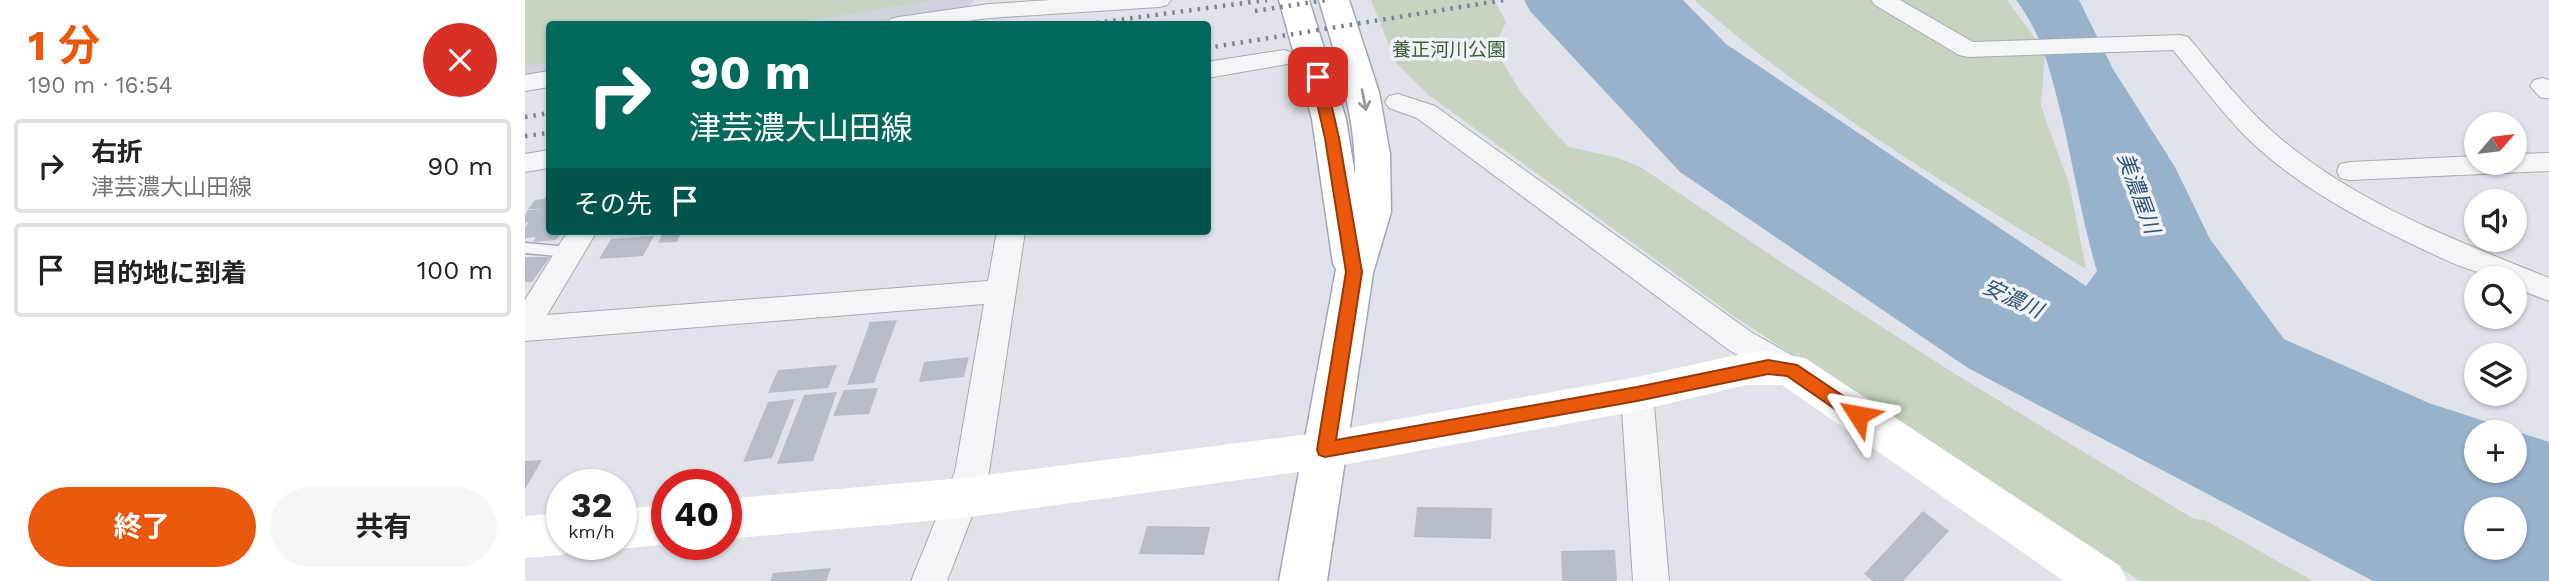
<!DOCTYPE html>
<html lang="ja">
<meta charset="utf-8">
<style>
:root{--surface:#fff;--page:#f6f6f6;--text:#222;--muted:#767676;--line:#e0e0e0;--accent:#ea580c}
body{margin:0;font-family:"Work Sans","Noto Sans JP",sans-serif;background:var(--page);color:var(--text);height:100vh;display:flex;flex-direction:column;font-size:26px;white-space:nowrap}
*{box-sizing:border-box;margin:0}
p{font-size:23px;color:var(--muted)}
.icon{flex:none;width:38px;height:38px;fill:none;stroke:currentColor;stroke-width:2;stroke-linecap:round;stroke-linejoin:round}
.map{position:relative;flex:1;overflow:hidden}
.panel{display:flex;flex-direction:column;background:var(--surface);width:525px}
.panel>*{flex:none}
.top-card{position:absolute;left:21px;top:21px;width:665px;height:214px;border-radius:7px;box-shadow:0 2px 5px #0004;background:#00695c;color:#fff;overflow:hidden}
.needle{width:46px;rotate:62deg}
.fabs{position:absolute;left:1939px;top:112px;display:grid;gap:14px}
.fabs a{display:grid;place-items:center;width:63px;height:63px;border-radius:50%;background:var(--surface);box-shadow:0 2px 5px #0004;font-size:35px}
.speed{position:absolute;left:21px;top:469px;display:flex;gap:14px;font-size:35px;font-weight:700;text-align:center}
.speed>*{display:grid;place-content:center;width:91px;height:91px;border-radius:50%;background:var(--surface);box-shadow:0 2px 5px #0004;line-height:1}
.speed small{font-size:18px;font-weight:400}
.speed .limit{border:10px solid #d22;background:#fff;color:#111}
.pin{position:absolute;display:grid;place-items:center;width:60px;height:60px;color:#fff;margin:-30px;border-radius:14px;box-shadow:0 4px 10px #0006}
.me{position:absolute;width:77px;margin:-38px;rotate:304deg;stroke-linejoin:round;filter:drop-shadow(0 0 5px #0008)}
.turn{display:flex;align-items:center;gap:24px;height:147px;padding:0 28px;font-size:32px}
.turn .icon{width:91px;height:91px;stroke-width:2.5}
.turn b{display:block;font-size:49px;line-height:60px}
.then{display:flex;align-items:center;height:66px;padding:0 28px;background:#0003;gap:14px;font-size:26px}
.round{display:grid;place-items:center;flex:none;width:74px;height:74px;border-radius:37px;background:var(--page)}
.overview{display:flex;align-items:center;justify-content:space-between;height:119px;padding:0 28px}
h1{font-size:42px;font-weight:700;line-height:52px;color:var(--accent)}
.primary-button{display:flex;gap:14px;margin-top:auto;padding:14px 28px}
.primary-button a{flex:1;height:80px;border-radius:42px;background:var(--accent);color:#fff;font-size:28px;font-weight:700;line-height:80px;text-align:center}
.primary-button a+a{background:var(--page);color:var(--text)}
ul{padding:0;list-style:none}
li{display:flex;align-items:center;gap:21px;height:94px;margin:0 14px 10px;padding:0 14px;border:4px solid var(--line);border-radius:7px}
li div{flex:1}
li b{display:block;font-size:26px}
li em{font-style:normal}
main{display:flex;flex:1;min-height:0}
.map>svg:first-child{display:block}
</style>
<main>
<section class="panel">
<div class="overview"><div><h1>1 分</h1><p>190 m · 16:54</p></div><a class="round" style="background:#d93025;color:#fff"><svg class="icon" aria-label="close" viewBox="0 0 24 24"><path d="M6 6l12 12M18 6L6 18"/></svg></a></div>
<ul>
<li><svg class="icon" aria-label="right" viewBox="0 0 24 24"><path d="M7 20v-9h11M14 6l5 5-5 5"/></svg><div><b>右折</b><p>津芸濃大山田線</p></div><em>90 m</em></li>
<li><svg class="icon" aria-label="arrive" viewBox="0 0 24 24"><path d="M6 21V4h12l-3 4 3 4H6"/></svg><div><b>目的地に到着</b></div><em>100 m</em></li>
</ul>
<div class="primary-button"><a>終了</a><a>共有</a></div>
</section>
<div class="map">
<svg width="2024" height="581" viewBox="0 0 2024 581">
<rect width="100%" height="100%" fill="#e0e4ea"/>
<path fill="#ced3dc" d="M0,0H450L442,8L338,24H24V73L0,77Z"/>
<g fill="#c6d4c1">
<path d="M0,0H409L264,24H24V62L0,66Z"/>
<path d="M846,0H969L981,22L971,44L973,54L995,91L1028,131L1044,147L1094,158L1117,168L1262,266L1427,372L1669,519L1680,520L1788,581H1615L1210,317L905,96L871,63Z"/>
<path d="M1169,0H1482L1520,52L1516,106L1545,187L1561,269C1425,187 1289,105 1169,0Z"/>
</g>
<path fill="#99b2cb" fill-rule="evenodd" d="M999,0H1158L1201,44L1561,286L1572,271C1555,214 1547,155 1532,98C1523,62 1514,30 1491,0H1554L1588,69L1650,167L1685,239L1759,339L1904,403L2024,442V581H1848L1443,368L1155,172L1005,11ZM1951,432H1990V471H1951ZM1951,509H1990V548H1951Z"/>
<g fill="#b7bdc7">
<path d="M24,192V231H38L31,240L8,242L11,237L0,238V228L4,222L0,223V215L3,210L18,209H3L10,200L19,199Z"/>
<path d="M139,231H157L152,242L133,243Z"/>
<path d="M129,236L118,256L74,259L86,239Z"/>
<path d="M0,257H25L7,282H0Z"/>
<path d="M372,320L349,383L322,385L345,322Z"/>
<path d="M444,357L439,377L394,382L399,362Z"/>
<path d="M312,365L303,388L243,393L253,370Z"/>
<path d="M353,388L344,414L308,416L319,390Z"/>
<path d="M312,392L288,461L252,464L279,395Z"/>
<path d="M270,399L247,458L218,462L243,402Z"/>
<path d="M17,460L0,489V461Z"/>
<path d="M892,507L967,508L966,539L889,537Z"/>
<path d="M1398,511L1424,531L1378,581H1348L1339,574Z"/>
<path d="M622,526L685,527L679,555L614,554Z"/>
<path d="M1090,550L1092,581H1037L1036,551Z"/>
<path d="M306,568L301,581H245L248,573Z"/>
</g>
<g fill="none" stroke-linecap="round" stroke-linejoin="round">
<defs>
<path id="lane" d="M0,243L45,247L52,252L45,257L0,253Z"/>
<g id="street">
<path d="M526,0H646L642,5L634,7L464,18L419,24H362L366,19L374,17L464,4Z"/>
<path d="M1346,0H1375L1448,42L1655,35L1663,37C1690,69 1716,104 1748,132C1827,202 1928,239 2024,278V301L1990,288V278C1956,278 1925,262 1895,248C1832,218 1770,185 1720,136C1694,109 1672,79 1648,50L1443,57L1434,55L1350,5Z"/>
<path d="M759,50L768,53L771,58L768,63L682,78V62Z"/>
<path d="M24,71V87L0,91V75Z"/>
<path d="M2018,78L2024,80V99L2015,97L2005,86L2009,80Z"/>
<path d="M873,94L910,106L1226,332L1277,361L1282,370L1277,379L1266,383L1255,379L1204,350L892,118L864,108L860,102L864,96Z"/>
<path d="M24,150V168L0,172V154Z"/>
<path d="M2024,153V171L1825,180L1815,178L1812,171L1815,164L1825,162L1951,156V163H1990V154Z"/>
<path d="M43,231H72L22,315L463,281L472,231H500L464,472L422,581H386L430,472L459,304L0,341V300Z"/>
<path d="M1112,381L1123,385L1128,394L1144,581H1108L1096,394L1101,385Z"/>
</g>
<path id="primary" d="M754,0H784L821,119L830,175C831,115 811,58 794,0H824L854,92L865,154L866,212L848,273L802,581H754L811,269L808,264L787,119Z"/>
</defs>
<use href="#lane" stroke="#a5abb4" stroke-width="3"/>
<use href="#street" stroke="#a5abb4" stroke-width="2"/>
<use href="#primary" stroke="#9fa8b6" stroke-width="3"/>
<use href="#lane" fill="#f3f5f8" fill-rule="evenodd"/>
<use href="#street" fill="#f3f5f8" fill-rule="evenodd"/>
<g fill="#fff" fill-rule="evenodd">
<path d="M1243,351L1280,358L1595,566L1602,581H1539L1257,385H1221L1112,411L801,468L437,518L201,539V499L437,478L801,432L1112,377L1221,353Z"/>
<path d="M142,505V544H145L96,549L82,544H96V509Z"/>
<path d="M37,513V544H55L53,549L37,555L0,558V516Z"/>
</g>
<use href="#primary" fill="#fff" fill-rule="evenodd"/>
<g stroke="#788394" stroke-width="4.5" stroke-dasharray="2.5 6" stroke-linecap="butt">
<path d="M730,11L801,0"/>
<path d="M563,24L742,0"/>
<path d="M682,48L979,0"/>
<path d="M0,117L24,113"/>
<path d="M0,136L24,133"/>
</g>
</g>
<defs><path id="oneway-shaft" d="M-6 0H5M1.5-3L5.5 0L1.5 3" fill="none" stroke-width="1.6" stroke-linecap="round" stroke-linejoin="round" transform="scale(1.75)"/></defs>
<use stroke="#9498a0" href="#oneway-shaft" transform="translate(839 100) rotate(79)"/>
<path fill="#ea580c" stroke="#983908" stroke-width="2" d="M793,73L800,77L814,138L837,272L811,440L1112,387L1243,360L1272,365L1339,410L1341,415L1339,420L1333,423L1326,420L1262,376L1243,374L1112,401L800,457L794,455L792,450L821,272L800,138L786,77Z"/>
<g text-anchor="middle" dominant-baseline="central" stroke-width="7" stroke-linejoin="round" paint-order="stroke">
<g font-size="19" fill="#3d5e34" stroke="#eff3f7">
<text x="924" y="49">養正河川公園</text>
</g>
<g font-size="21" font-style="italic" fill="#305178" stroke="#eff3f7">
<text transform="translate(1614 193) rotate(70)">美濃屋川</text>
<text transform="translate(1488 298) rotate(25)">安濃川</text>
</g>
</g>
</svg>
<div class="fabs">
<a><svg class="needle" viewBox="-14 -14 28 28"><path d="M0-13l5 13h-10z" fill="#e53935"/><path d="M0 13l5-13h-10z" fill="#767676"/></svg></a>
<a><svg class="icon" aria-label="sound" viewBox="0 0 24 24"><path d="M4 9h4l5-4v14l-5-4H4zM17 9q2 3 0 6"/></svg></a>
<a><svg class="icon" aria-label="search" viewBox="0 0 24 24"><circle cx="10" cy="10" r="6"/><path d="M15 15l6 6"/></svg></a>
<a><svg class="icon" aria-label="layers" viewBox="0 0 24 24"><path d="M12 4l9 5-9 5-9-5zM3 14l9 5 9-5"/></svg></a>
<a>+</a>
<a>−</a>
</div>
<div class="speed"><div>32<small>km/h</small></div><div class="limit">40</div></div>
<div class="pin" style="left:793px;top:77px;background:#d93025"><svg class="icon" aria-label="arrive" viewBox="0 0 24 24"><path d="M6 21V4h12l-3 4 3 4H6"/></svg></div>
<svg class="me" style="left:1333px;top:415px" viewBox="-20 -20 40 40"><path d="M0-17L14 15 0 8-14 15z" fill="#ea580c" stroke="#fff" stroke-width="4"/></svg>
<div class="top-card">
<div class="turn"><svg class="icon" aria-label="right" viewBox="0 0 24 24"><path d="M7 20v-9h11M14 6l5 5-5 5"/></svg><div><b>90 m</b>津芸濃大山田線</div></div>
<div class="then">その先<svg class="icon" aria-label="arrive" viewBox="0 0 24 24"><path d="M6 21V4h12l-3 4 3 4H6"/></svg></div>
</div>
</div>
</main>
